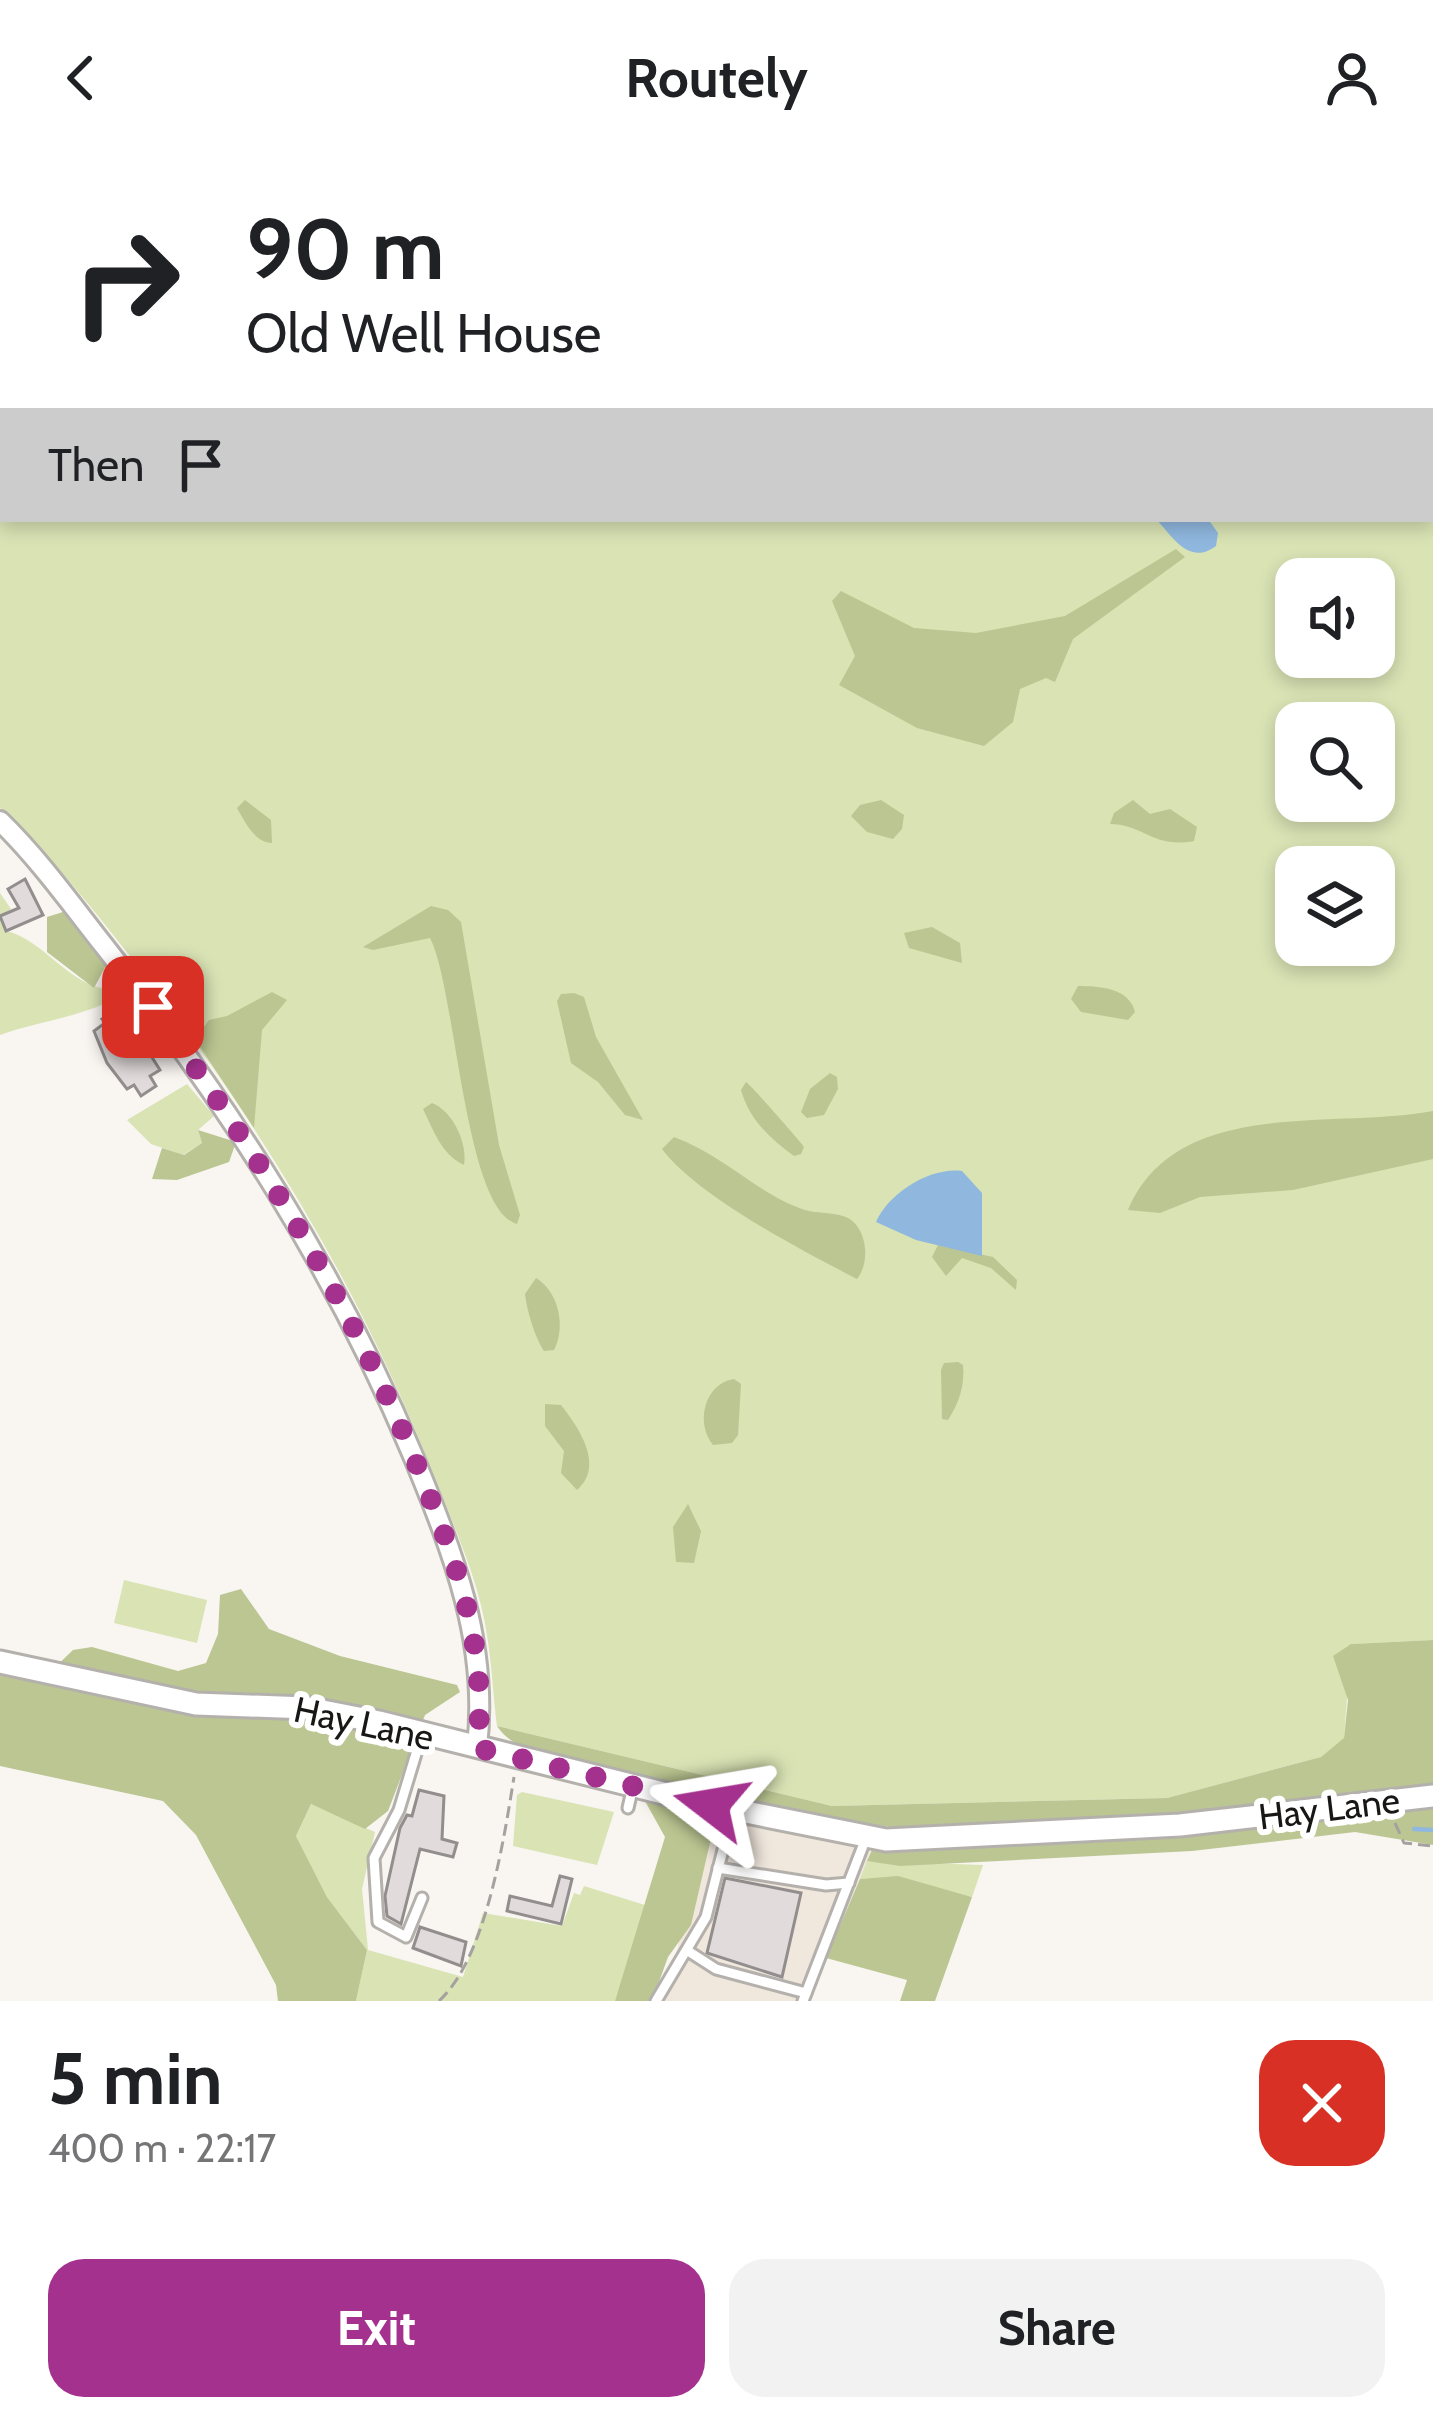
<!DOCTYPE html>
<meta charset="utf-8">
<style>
:root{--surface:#fff;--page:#f2f2f2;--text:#202124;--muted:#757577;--accent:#a3318d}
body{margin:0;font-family:Cabin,sans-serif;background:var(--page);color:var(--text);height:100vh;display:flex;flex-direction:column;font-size:45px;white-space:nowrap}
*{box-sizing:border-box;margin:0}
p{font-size:39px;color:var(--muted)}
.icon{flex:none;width:66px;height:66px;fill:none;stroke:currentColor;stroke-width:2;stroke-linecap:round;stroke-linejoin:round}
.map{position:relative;height:1845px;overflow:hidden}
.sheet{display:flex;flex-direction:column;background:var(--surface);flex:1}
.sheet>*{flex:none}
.top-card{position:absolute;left:0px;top:0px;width:1434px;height:366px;box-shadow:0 6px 18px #0003;background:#fff;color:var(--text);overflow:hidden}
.fabs{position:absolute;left:1275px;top:402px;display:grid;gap:24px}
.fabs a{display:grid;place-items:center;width:120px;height:120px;border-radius:24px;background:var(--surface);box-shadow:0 6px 18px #0003;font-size:60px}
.pin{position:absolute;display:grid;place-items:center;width:102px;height:102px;color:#fff;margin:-51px;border-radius:24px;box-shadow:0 6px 18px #0006}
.me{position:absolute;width:132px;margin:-66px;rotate:284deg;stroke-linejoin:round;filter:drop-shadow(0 0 9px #0008)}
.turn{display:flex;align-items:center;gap:42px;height:252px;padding:0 48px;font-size:54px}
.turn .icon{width:156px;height:156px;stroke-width:2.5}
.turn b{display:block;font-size:84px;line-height:102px}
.then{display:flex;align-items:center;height:114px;padding:0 48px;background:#0003;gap:24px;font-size:45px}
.round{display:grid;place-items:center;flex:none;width:126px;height:126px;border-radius:36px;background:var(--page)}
.summary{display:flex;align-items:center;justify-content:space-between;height:204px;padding:0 48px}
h1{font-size:72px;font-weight:700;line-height:90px}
.primary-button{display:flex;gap:24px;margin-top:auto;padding:24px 48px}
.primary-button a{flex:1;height:138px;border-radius:36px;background:var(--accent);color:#fff;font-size:48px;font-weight:700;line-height:138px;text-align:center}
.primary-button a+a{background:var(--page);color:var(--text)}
header{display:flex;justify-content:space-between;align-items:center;height:156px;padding:0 48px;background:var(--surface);font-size:54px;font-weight:700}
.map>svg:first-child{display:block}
</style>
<header><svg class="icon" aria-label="back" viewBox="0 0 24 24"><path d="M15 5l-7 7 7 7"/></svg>Routely<svg class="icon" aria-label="person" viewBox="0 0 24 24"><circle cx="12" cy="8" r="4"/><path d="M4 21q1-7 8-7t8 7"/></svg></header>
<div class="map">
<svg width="1433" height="1845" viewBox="0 0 1433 1845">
<rect width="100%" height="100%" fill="#f9f5f1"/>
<path fill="#f0e7dd" d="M714,1658L873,1692L808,1845H663Z"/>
<g fill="#d9e3b4" fill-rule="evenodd">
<path d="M0,0L1165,3H3V363H1431L1433,191V1484L1351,1488L1344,1583L1321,1601L1167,1642L832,1650L497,1570C493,1540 492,1509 487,1479C479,1425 455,1373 435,1323C363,1137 260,967 138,810C94,755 52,700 0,652ZM1296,423H1374V501H1296ZM1296,567H1374V645H1296ZM1296,711H1374V789H1296Z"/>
<path d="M0,737L11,753L1,760L4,774C47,785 67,830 112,834L106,847C70,863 36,866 0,879Z"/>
<path d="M187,928L214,960L198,974L202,987L183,999L151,988L127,964Z"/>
<path d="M124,1424L207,1444L197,1487L114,1467Z"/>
<path d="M522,1636L614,1656L597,1709L513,1690L517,1639Z"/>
<path d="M311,1648L375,1676L362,1733L368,1794L463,1821L483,1757L562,1770L574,1737L580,1739L584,1730L648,1750L615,1845H356L367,1794L327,1741L296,1680Z"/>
<path d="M867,1705L983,1709L972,1741L898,1721L860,1723Z"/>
</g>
<g fill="#bbc692">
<path d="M1176,393L1185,401L1073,483L1055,526L1046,522L1020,533L1013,566L984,590L917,572L839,529L855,500L832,445L841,435L914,472L976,477L1065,460Z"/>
<path d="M245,644L271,664L272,687C255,687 245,666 237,652Z"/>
<path d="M881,644L904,659L902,673L893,683L867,676L851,660L860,649Z"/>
<path d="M1133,644L1150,658L1170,653L1197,671L1194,685C1154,693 1143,668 1110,668L1114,657Z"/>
<path d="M431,750L448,754L461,766L499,989L520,1059L517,1068C464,1054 456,831 430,782L373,794L363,791Z"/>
<path d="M66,755L107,808L94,832L47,796V761Z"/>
<path d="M932,771L960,787L962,807L909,792L904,777Z"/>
<path d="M1078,830C1100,830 1129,832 1135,856L1128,864L1081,856L1071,843Z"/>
<path d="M272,836L287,844L262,874L254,972L195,883L209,864L227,860Z"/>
<path d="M574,837L584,841L596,881L643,964L625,959L598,926L571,907L557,845L561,838Z"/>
<path d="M830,917L837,921L838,933L824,959L807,962L801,956L810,933Z"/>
<path d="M746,926C752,930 799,984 804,991L801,998L794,1000C770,983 749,963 741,934Z"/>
<path d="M432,947C453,955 468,988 464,1009C441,998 434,975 423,953Z"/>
<path d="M1433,955V1003L1293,1034L1200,1041L1160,1057L1128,1054C1177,939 1335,974 1433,955Z"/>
<path d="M198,974L236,986L229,1006L177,1024L152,1023L162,992L184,999L202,987Z"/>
<path d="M674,981C725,1000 759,1039 805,1054C821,1059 847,1054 857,1070C868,1085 868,1109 857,1123C803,1095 697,1040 662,993Z"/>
<path d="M938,1089L993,1101L1017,1124L1016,1134L991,1112L962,1102L946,1120L932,1101Z"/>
<path d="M536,1122C559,1136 566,1171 554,1194L544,1195C535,1182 527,1155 525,1138Z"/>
<path d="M958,1206L963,1209C965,1229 959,1247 948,1264L942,1263L941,1214L944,1207Z"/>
<path d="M734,1223L741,1228L738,1279L732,1287L713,1289C695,1267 704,1228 734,1223Z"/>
<path d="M545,1248L561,1249C579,1272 605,1310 577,1334L561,1317L564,1295L545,1270Z"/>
<path d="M688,1348L701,1375L694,1407L676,1406L673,1371Z"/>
<path d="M241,1433L269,1473L340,1500L457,1529L460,1536L425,1559L388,1655L365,1673L311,1648L296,1680L327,1741L367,1794L356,1845H278L276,1829L196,1679L163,1645L0,1610V1513L47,1519L73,1494L92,1491L178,1515L206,1507L218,1478L220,1439Z"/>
<path d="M1433,1484V1634L1364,1643L1311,1666L1433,1653V1689L1355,1676L1192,1695L900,1710L867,1705L873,1692L936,1691L918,1675L794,1657L721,1639L691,1769L668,1801L652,1845H615L665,1681L645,1645L647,1622C604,1612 522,1608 497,1570L832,1650L1167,1642L1321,1601L1344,1582L1348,1544L1333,1500L1351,1488Z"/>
<path d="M898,1720L972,1741L935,1845H900L907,1824L826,1802L860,1723Z"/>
</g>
<g fill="#90b8df">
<path d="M1156,363H1208L1218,377L1216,390C1189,410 1173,381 1156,363Z"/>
<path d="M962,1015L982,1037V1100L916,1084L876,1066C888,1038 929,1011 962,1015Z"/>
</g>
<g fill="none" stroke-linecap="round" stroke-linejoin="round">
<path stroke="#90b8df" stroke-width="4.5" d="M1414,1673L1433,1674"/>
</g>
<g fill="#e1dbdb" stroke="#938e8e" stroke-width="3">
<path d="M25,723L43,759L6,775L0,760L19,752L8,733Z"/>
<path d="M131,847L145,866L134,873L160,914L150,920L156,930L141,940L134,929L127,933L107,907L94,875L105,867L102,863Z"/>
<path d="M419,1634L444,1640L442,1683L457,1687L453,1701L420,1693L401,1768L387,1760L385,1740L400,1672L407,1659L412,1660Z"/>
<path d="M560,1720L572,1723L561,1768L507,1755L510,1740L552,1750Z"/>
<path d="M725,1722L801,1737L782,1821L707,1797Z"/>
<path d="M420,1771L466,1786L461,1810L413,1792Z"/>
</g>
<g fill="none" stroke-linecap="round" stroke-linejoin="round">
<defs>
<g id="service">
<path d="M628,1652L633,1630"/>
<path d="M718,1712L826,1729L849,1727"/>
<path d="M422,1742L406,1781L378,1766L374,1702L399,1654L422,1578"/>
<path d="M688,1795L716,1813L806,1837"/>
<path d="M656,1845L706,1761L733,1654"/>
<path d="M803,1845L866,1682"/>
</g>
<path id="minor" d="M0,665C39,703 71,748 105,791C230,950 336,1115 414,1302C453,1397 489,1487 477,1591"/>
<path id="tertiary" d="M0,1506L196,1548L307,1552L379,1566L711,1649L886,1684L1180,1669L1433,1640"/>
</defs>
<use href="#service" stroke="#b4b1ad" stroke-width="15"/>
<use href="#minor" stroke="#b4b1ad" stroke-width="24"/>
<use href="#tertiary" stroke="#b4b1ad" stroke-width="27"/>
<g stroke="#a4a19e" stroke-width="3" stroke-dasharray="12 6" stroke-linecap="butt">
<path d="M1395,1667L1404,1687L1433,1690"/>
<path d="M439,1845C486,1802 504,1683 514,1621"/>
</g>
<use href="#service" stroke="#fff" stroke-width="9"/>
<use href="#minor" stroke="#fff" stroke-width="18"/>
<use href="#tertiary" stroke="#fff" stroke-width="21"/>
</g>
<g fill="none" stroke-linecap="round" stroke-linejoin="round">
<path stroke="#a3318d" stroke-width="21" stroke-dasharray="0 37.8" d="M153,851C257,997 349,1143 417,1309C455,1402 489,1490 477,1592L711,1649"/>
</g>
<g text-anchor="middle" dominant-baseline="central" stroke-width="12" stroke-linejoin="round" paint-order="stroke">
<g font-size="36" fill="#191716" stroke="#fff">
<text transform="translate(364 1567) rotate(12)">Hay Lane</text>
<text transform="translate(1329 1652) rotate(-7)">Hay Lane</text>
</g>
</g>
</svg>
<div class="fabs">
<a><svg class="icon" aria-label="sound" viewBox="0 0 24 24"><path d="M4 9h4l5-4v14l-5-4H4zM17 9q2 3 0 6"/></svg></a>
<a><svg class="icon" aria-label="search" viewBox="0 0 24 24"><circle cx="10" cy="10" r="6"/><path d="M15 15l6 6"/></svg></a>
<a><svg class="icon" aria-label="layers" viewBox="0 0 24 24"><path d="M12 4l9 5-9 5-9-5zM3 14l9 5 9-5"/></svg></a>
</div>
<div class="pin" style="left:153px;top:851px;background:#d93025"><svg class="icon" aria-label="arrive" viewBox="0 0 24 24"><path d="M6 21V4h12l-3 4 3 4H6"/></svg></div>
<svg class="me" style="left:711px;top:1649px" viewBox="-20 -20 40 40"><path d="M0-17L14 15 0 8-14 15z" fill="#a3318d" stroke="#fff" stroke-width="4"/></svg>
<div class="top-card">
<div class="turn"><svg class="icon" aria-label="right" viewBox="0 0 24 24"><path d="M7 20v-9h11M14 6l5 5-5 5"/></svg><div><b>90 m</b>Old Well House</div></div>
<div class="then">Then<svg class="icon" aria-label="arrive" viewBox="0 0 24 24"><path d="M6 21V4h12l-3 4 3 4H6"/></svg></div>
</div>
</div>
<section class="sheet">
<div class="summary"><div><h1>5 min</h1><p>400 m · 22:17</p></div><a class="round" style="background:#d93025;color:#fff"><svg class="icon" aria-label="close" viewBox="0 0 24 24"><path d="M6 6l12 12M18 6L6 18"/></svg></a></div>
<div class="primary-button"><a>Exit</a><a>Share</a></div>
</section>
